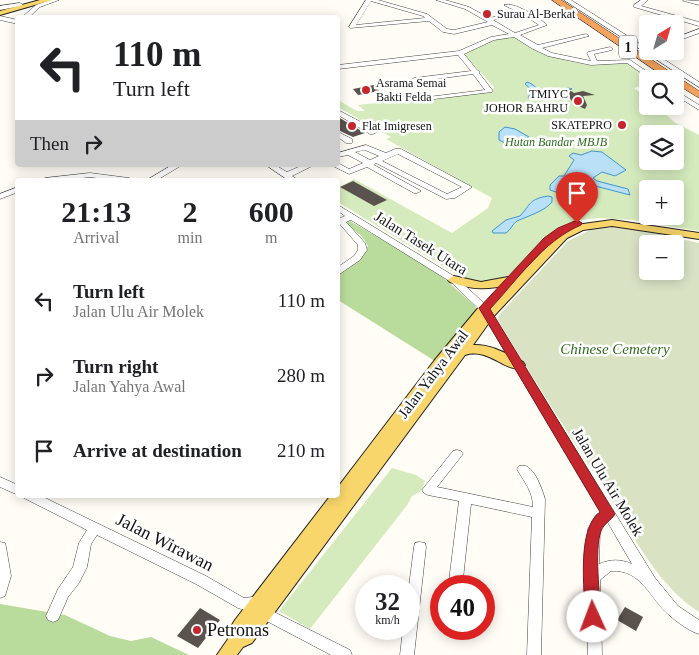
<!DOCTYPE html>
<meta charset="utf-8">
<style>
:root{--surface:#fff;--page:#f2f2f2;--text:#202124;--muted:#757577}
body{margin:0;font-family:"Times New Roman",serif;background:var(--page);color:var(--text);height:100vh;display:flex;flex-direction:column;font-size:19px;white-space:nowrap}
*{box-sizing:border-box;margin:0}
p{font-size:16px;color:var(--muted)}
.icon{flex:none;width:28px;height:28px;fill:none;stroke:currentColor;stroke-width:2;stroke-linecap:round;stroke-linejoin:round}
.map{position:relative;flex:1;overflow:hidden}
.details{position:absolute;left:15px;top:178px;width:325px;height:320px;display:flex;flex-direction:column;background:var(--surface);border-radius:5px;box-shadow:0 2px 12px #0003}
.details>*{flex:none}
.guide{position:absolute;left:15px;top:15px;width:325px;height:152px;border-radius:5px;box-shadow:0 2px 12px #0003;background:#fff;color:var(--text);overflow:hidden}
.needle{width:32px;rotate:37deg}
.controls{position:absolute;left:639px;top:15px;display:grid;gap:10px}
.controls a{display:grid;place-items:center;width:45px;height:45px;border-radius:5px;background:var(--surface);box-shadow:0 2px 12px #0003;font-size:25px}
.speed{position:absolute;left:355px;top:575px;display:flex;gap:10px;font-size:25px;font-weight:700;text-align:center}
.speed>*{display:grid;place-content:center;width:65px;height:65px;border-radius:50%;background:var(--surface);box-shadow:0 2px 12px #0003;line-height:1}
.speed small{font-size:12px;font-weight:400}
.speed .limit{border:8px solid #d22;background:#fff;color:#111}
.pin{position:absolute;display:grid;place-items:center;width:42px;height:42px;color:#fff;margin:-51px -21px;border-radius:50% 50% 50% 0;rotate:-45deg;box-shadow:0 0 5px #0007}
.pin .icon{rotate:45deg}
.me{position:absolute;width:55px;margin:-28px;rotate:358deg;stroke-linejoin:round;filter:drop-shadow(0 0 4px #0008)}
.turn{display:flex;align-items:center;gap:18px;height:105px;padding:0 15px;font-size:22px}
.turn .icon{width:65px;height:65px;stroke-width:2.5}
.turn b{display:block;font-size:35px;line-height:42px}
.then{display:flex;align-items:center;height:48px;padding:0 15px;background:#0003;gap:10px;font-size:19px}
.eta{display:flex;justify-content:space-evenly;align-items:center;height:85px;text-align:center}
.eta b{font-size:30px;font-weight:700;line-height:35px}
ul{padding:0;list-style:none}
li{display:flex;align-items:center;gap:15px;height:75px;padding:0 15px}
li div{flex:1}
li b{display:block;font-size:19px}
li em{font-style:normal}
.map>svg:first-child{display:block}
</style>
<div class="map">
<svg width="699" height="655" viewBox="0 0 699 655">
<rect width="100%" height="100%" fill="#fffdf5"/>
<g fill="#d5ebbd" fill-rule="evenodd">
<path d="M513,36L550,56L569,61L589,65L629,62L651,79H648L647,84L634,88L647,98L648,106H658L674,122L699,135V231L633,220L599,218L581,220L566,224L540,244L506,278L472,284L338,202V188L354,179L452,233L488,208L492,198L386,139L391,137L338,107V100L357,111H365L358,105L413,99L425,101L492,91L494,87L464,54L502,37ZM648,134H675V161H648ZM648,189H675V216H648Z"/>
<path d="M392,468L416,475L425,481L422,490L411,497L408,504L310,629L279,611Z"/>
</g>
<g fill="#b9dc9c">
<path d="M350,221L436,271L475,306L478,312L438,363L338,300V274L359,258L368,246L361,235L344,224Z"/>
<path d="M0,604L65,615L110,636L131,641L151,637L189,655H0Z"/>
</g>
<path fill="#d9e3c4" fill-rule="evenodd" d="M616,227L659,234L699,243V612C657,585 633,535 607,493C570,436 533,379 498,320L499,315L568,241L592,229ZM648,244H675V271H648Z"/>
<g fill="#b9e0f7" stroke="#3f96cf">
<path d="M527,82C535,84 537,92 548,92C556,92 564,86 572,89L536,99L528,98L532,90L525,84Z"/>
<path d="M505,127L515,129L529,137L511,146L499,140V132Z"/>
<path d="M592,151L602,152L626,170L615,176L602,172L593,178L597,181L628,189L630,195L595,186L556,192L550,190V185L559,176H564L574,160L569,156L573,153L581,155Z"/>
<path d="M548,196L552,197V202C545,211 528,216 517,221C512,224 511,230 506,233H493L492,231L506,220L520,216C531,204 529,199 548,196Z"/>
</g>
<g fill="#5a524d">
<path d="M374,85L379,91L358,95L353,89Z"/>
<path d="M571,91L574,93L583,91L595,95L583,96L587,105L585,109L574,104L569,97L568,92Z"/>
<path d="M338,117L365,133L353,137L338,130Z"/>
<path d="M353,181L387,200L374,206L340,187Z"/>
<path d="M625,607L643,617L636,631L617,620Z"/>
<path d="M200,608L220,620L198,648L177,636Z"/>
</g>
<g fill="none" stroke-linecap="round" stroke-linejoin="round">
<defs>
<g id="minor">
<path d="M50,0H59L40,7L28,18H21L36,5Z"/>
<path d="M366,0H378L427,14L447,29L454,30L488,22L465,9L436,0H445L469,7L489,18L518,12L504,5C513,1 540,18 547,25L520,35L538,45L586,34L589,36L542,48L552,53L591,61L587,53L588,52L610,47L613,49L612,50L594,54L597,61L630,60L658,79H650L627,63L591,65L548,56L533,49L514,37L494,40L464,54L477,70L479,71V73L493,91L492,92L426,100L425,99L428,97L485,90L473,74L414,82L411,80L414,78L471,71L458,55L338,69V65L459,51L491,37L509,34L492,25L454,34L443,32L429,21L350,28L349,27ZM371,1L423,16L425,18L356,25ZM524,15L539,25L515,33L493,20Z"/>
<path d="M564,0H571L648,49V51H651L699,82V87Z"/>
<path d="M641,0H648L641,6L699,22V26L634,7V5Z"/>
<path d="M683,0L699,1V5L684,1Z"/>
<path d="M20,3L23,5L22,6L0,10V6Z"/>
<path d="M0,16L18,20V24L0,20Z"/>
<path d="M699,29V33L675,42V38Z"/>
<path d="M675,90L699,105V110L675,95Z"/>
<path d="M338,110L376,130L377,132L373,134H370L338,115Z"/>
<path d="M338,132L352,139V143H346L338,137Z"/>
<path d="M366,145L386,153L395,149H401L472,187L455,198L446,199L376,163L374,165L421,191L417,193H414L367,167L349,174L331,165H338V163L349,169L363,163L348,155L338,157V153ZM365,150L379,156L370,160L355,152ZM398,154L462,187L447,194L382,161Z"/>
<path d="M172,165H182L157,180H147Z"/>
<path d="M266,165H275L287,172L303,165H314L292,176L298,180H288Z"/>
<path d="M90,173L129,178L133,180H110L90,177L67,180H41L45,178Z"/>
<path d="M18,187V192L0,199V194Z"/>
<path d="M338,205L457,278L487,306L655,578L678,606L699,620V634C689,631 677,622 669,615C650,599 642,569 611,571L600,580L602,655H588L586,547L588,529L596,515L601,512L480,310L451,282L351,220L346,222L365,243L367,250L360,260L341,273L338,274V267L354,256L358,250V245L338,222V219L345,216L338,211ZM607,521L632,564C620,559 611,559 599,564L600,530Z"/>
<path d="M457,450L461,451L463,454L437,487L533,507C533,491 524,482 517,469L519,466C533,461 542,489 545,499L541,655H527L532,517L471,504L463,579L466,584L465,586H452L449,581L459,501L428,495L424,493L422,490L453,451Z"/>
<path d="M0,477L18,485V495L0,487Z"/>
<path d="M22,495H39L206,576L244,598L259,596L264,598L266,602L264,606C256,609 246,611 238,608L196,584L97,535L91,544L87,567L79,583L68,597L58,620L53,622L48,620L46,616L58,589L73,567L79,543L87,530L24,498Z"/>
<path d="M0,542L5,543L6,547L11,576L5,596L0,598Z"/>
<path d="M420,542L425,543L426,547L414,655H400L403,629H409V586L414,547L415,543Z"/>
<path d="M264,607L350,650L352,655H331L259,617L257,613L259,609Z"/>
</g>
<g id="major">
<path d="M40,0H52L0,15V11Z"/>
<path d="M612,220L699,233V239L612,226L583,230L567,238L493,317L473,345C491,344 507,354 523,362L525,365L523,368C505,373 489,347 465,355L252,643L243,647L237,655H217L228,639L227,633L235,620L331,495H338V487L434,361L479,307L488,308L511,284C489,290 472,290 450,282L448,280L450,278L454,276L481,282L508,277L514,281L559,234L576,225Z"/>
</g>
<path id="highway" d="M552,0H561L699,91V98L675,83V79H668Z"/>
</defs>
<use href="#minor" stroke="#444" stroke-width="1"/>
<use href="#major" stroke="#222" stroke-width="2"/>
<use href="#highway" stroke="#222" stroke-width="1"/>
<use href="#minor" fill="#fff" fill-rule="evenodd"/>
<use href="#major" fill="#f9d66b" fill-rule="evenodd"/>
<use href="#highway" fill="#f5a25d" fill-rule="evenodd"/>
</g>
<path fill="#c4262e" stroke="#7f191e" d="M577,220L582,223L581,225C543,241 518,279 490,309L615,514C611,521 604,523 601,531C594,550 600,596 601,617L599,622L593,624L588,622L585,617C585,591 576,529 600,512L479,308L544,238L558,228Z"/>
<g fill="#c4262e" stroke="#fff" stroke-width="2">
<circle cx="487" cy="14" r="5"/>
<circle cx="366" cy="90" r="5"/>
<circle cx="578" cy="101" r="5"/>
<circle cx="622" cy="125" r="5"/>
<circle cx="352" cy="126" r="5"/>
<circle cx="197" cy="630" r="5"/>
</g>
<g text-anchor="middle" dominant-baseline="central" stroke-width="5" stroke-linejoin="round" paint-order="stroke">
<g font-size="12" fill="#111" stroke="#fff" text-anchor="start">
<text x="497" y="14">Surau Al-Berkat</text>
<text x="376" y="83">Asrama Semai<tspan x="376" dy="14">Bakti Felda</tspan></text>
<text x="568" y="94" text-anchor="end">TMIYC<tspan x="568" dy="14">JOHOR BAHRU</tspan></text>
<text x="612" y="125" text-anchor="end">SKATEPRO</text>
<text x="362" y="126">Flat Imigresen</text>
</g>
<g font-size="12" font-style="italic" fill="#2f6b1f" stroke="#fff">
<text x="556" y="142">Hutan Bandar MBJB</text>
</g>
<rect fill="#fff" stroke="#585858" stroke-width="1" x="619" y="35.5" width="18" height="23" rx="4"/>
<g font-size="14" font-weight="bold" fill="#111">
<text x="628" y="47">1</text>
</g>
<g font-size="15" fill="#111" stroke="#fff">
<text transform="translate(421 243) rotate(32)">Jalan Tasek Utara</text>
<text transform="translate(433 374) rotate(-53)">Jalan Yahya Awal</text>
<text transform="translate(608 482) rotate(59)">Jalan Ulu Air Molek</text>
</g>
<g font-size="15" font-style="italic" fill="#2f6b1f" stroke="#fff">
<text x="615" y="349">Chinese Cemetery</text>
</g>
<g font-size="18" fill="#111" stroke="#fff">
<text transform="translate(165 542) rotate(27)">Jalan Wirawan</text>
</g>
<g font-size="18" fill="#111" stroke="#fff" text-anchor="start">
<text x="207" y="630">Petronas</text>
</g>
</g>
</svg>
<div class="controls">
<a><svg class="needle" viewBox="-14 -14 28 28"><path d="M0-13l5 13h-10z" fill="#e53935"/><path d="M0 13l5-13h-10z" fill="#757577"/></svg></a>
<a><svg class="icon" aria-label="search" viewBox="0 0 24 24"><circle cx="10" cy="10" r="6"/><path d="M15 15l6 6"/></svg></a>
<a><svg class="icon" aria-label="layers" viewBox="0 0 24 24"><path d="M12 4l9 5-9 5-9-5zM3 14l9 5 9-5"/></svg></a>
<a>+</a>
<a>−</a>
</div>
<div class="speed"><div>32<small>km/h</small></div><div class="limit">40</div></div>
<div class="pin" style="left:577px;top:223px;background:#d93025"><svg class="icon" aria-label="arrive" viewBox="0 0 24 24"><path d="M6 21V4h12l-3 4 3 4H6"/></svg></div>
<svg class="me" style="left:593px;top:617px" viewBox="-20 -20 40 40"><circle r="19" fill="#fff"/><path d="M0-13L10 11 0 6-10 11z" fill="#c4262e"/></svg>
<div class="guide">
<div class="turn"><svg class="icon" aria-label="left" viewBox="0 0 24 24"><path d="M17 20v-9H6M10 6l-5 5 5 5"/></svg><div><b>110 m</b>Turn left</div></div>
<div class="then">Then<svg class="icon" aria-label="right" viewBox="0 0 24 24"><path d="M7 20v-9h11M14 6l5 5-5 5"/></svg></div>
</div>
<section class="details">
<div class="eta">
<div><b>21:13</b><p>Arrival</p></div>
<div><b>2</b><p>min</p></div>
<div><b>600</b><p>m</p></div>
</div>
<ul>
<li><svg class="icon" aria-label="left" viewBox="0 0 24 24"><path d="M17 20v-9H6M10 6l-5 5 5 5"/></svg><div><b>Turn left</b><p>Jalan Ulu Air Molek</p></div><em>110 m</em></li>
<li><svg class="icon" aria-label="right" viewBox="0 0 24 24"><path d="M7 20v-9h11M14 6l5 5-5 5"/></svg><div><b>Turn right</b><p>Jalan Yahya Awal</p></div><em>280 m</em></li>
<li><svg class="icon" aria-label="arrive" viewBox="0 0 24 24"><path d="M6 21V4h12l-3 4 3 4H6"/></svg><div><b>Arrive at destination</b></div><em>210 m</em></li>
</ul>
</section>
</div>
